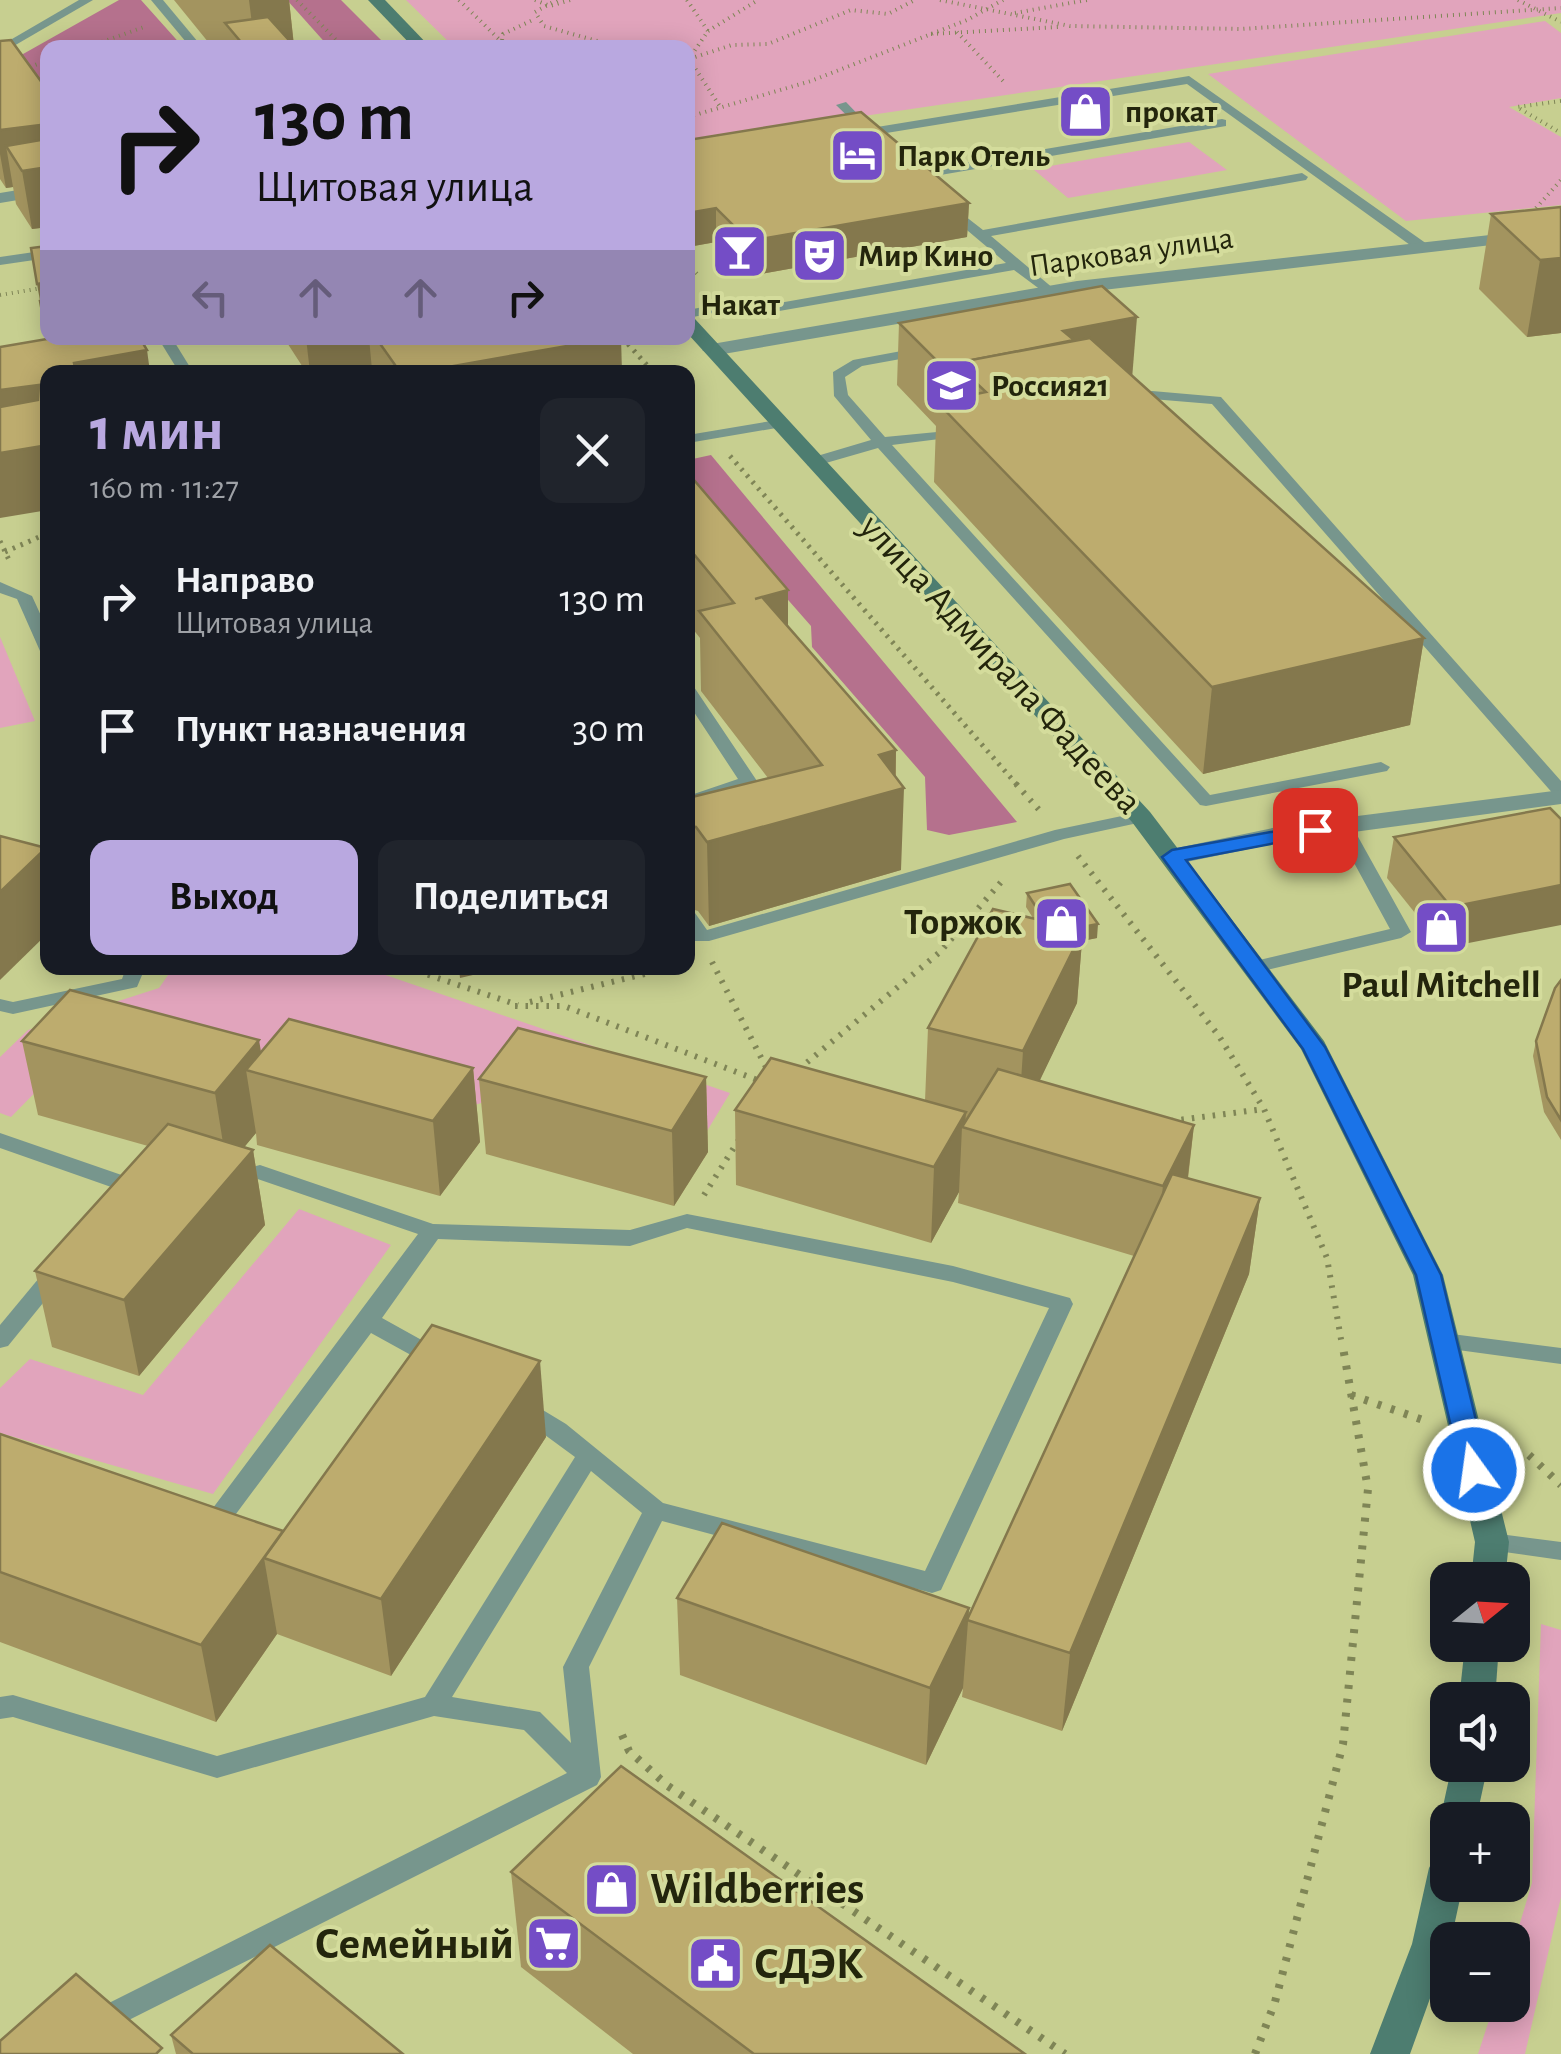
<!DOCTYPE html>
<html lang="ru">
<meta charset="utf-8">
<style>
:root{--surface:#171b24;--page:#20242c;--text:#f1f3f6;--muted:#9ea1a6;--accent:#b9a8e0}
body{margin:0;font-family:"Alegreya Sans",sans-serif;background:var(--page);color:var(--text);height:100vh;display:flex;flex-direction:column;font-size:38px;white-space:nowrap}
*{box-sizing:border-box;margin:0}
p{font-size:32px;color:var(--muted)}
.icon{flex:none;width:55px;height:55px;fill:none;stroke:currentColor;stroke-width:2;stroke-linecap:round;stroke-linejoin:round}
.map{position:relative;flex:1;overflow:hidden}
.panel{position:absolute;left:40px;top:365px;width:655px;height:610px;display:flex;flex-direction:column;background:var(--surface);border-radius:20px;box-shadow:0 5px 25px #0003}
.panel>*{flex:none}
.guide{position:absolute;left:40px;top:40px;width:655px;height:305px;border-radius:20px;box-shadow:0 5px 25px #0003;background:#b9a8e0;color:#111;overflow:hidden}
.needle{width:65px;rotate:72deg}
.buttons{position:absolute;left:1430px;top:1562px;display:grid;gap:20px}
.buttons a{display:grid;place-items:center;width:100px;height:100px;border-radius:20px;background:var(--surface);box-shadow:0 5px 25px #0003;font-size:50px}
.pin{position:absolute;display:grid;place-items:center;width:85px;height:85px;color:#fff;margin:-42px;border-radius:20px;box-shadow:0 5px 15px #0006}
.me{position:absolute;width:110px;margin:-55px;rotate:346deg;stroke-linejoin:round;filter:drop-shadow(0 0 8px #0008)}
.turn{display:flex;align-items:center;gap:35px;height:210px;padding:0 50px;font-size:45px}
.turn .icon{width:130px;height:130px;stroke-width:2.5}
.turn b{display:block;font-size:70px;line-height:85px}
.lanes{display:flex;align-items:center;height:95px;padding:0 50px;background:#0003;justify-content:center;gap:50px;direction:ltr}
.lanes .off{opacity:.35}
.round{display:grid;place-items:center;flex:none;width:105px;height:105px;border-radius:20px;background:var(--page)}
.head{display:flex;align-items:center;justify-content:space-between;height:170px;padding:0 50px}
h1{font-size:60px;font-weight:700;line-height:75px;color:var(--accent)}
.cta{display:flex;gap:20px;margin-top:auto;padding:20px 50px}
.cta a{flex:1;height:115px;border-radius:20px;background:var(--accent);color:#111;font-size:40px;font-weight:700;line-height:115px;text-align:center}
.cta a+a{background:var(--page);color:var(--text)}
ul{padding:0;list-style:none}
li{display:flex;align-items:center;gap:30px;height:130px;padding:0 50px}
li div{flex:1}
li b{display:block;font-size:38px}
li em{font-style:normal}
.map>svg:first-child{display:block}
</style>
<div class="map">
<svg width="1561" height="2054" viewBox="0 0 1561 2054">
<rect width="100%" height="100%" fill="#c7cf90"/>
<g fill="#e1a4bc">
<path d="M406,0H1561V13L688,142V48L454,47Z"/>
<path d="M1545,21L1561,33V98L1509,107L1561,137V205L1406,221L1208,74Z"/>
<path d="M1189,142L1227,170L1068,198L1033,169Z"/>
<path d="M0,637L35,721L0,728Z"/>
<path d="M173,968H365L730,1093L704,1136L526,1089L452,1112L68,1059L11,1117L0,1113V1057L28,1030L159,988Z"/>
<path d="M299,1209L391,1245L213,1494L0,1433V1388L30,1359L143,1395Z"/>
<path d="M1541,1624L1561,1630V1897L1525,2054H1478L1494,2005H1512L1513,1946L1532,1883Z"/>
</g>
<g fill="#b5718d">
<path d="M119,0H141L183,47L48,48L47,78L0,88V67Z"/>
<path d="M287,0H341L388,47H329Z"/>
<path d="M711,455L1017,822L949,835L927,830L925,777L812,647L811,626L688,486V460Z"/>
</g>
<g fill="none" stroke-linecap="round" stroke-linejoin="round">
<g stroke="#7f8556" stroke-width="4" stroke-dasharray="1 5" stroke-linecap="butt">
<path d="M297,0L344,48"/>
<path d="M459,0L508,48"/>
<path d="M535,0L550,6L570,0"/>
<path d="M557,0L535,12L544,26L622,48"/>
<path d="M687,0L708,31L689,59L732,45L768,44L851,10L888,14L915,0"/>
<path d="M940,0L1070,26L1241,29L1561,8"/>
<path d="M1518,0L1561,22"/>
<path d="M1015,13L1087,0"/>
<path d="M708,31L758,0"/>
<path d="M957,32L1005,83"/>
<path d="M931,34L1058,27"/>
<path d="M502,40L503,34L535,19"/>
<path d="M85,48L147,26"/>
<path d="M689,59L721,108"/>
<path d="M30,67L48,60"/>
<path d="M1561,101L1517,107L1561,133"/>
<path d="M688,117L811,81L967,20L1003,0"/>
<path d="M1536,208L1561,180"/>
<path d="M688,264L700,277"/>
<path d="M0,295L48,287"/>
<path d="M622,338L630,347"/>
</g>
<g stroke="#7f8556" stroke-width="5" stroke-dasharray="2.5 6" stroke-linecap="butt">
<path d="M628,344L653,372"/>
<path d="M730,456L1018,786"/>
<path d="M0,541L10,562"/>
<path d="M5,552L48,533"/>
</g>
<g stroke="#7f8556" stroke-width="6" stroke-dasharray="2.5 8" stroke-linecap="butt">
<path d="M1016,784L1041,812"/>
<path d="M1078,856L1219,1036L1264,1109L1327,1258L1342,1345"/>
<path d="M712,962L768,1071"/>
<path d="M408,968L518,1005"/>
<path d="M530,1002L669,968"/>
<path d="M515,1006H564L760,1081"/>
<path d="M799,1069L940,952L1002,881"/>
<path d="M1171,1121L1264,1109"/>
<path d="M704,1195L740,1138"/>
</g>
<g stroke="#7f8556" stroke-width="8" stroke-dasharray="4 10" stroke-linecap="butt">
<path d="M1351,1395L1426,1421"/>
<path d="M1529,1455L1561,1485"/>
<path d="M622,1735L629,1751L668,1786L1065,2054"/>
<path d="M1255,2054L1275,2002L1343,1744L1368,1489L1342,1342"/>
</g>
<g fill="#77968d" fill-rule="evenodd">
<path d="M79,0H93L0,54V46Z"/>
<path d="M151,0H163L203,48H191Z"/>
<path d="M1189,76L1427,244V250H1417L1187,84L868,136L836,105L846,102L871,128Z"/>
<path d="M1222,119L1226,120V126L911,180L905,176L911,172Z"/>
<path d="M1302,173L1308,177L1306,180L991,236L1054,289L1056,292L1049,296L1014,270L756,315L728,310L688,318V310L728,302L756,307L1006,263L942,209V203L947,202L983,230Z"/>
<path d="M48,250V258L0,265V257Z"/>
<path d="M158,338H172L193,372H179Z"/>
<path d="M923,347L928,348V354L862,366L845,377L848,395L885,437L968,429L970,432L963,436L892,445L1210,795L1381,762L1390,767L1387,771L1206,806L1200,805L878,448L812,467L807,465V459L871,440L834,396L833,372L853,360Z"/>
<path d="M1152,391L1221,397L1561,781V797L1555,796L1212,404L1152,399L1129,404L1122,400Z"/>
<path d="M777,420L784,424L782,427L688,443V435Z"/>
<path d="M0,582L32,596L48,631V656L40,651L17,599L0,593Z"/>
<path d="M688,686L694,687L757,781L754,785L688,807V796L738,779L688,703Z"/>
<path d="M1141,812L1147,813L1150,817L1147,821L1064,839L709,941H695L688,930V911L695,913L707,930L1055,830Z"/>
<path d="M1343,821L1352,826L1411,932L1401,938L1254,973L1247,971L1244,967L1247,963L1390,929L1334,826Z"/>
<path d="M126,968H145L137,987L13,1014L0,1011V999L13,1002L122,979Z"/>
<path d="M0,1133L136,1180L139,1185L128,1199H112L109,1194L114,1188L0,1148Z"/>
<path d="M260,1165L433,1224L630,1230L687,1214L953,1266L1070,1298L1073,1304L941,1590L932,1593L662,1521L589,1667L601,1777L597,1785L97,2036L87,2032L83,2023L87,2014L567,1773L524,1730L434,1716L217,1778L13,1717L0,1719V1697L13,1695L217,1756L425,1697L575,1457L515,1413L511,1407L515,1401L523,1398L566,1424L663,1503L925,1571L1049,1308L953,1282L687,1228L630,1246L438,1239L382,1318L445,1353L448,1359L445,1365H429L371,1333L224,1530L215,1532L198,1527L195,1520L198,1513L210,1512L418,1234L252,1177L249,1172L252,1167ZM591,1471L642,1513L563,1667L571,1743L540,1712L452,1697Z"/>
<path d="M57,1263L65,1266L68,1271L65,1276L8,1346L0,1348V1325L49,1266Z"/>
<path d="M1444,1333L1561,1348V1364L1436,1347L1433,1341L1436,1335Z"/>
<path d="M1492,1533L1561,1542V1560L1483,1549L1480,1542L1483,1535Z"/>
</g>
<g fill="#77968d" fill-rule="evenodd">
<path d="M48,185V195L0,203V193Z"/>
<path d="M1561,227V237L1077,293L712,356L702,350L712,344L1077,281Z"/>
</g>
<path fill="#77968d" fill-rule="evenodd" d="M1561,790V804L1287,841L1172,865L1159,857L1172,849L1287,825Z"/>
<g fill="#4d7d70" fill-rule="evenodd">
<path d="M368,0H385L431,48H414Z"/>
<path d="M688,317L695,319L1150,812L1324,1041L1443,1275L1509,1542L1505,1580H1471L1475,1542L1413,1275L1301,1049L1132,822L688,334Z"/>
<path d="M1465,1645H1499L1495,1700H1459Z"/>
<path d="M1452,1765H1488L1476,1820H1448V1832L1440,1820Z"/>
<path d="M1448,1852V1885H1463L1451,1940L1410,2054H1370L1412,1944L1429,1868L1435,1857Z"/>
</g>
</g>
<g fill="#a3945f">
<path d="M174,0H289L294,45L295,48H213Z"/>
<path d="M0,41L48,91V227L32,229L16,204L13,187L6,188L0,179Z"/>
<path d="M688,140L969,203L967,237L749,276L716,242L688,247Z"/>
<path d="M1561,207V333L1527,337L1479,289L1491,214Z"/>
<path d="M899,323L1132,376L1424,638L1410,725L1203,774L934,482L936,426L897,385Z"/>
<path d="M284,338H613L622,372H374L372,370L358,372H306Z"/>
<path d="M688,473L788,627L896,750V776L901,870L709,926L698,911L688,908V798L768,778L701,691L700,638L688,623Z"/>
<path d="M1550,808L1443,948L1387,878L1394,837Z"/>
<path d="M1027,893L1097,938L1082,941L1077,1003L1039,1081L1194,1125L1188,1179L1260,1198L1249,1274L1062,1731L962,1697L963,1688L926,1765L680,1675L677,1598L969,1608V1616L1134,1256L958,1203L959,1192L931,1243L736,1185L735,1110L925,1101L928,1028L1033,918L1026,907Z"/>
<path d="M1561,980V1140L1544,1112L1533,1056L1536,1041Z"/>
<path d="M22,1041L261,1052L473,1068L480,1142L440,1196L257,1145L256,1133L244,1147L253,1150L265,1225L139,1376L52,1347L35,1271L148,1146L38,1115Z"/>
<path d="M706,1077L708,1152L674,1206L486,1154L479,1079Z"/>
<path d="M0,1434L283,1531L546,1437L391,1676L277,1634L216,1722L0,1642Z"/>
<path d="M511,1872L1025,2054H633L521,1967Z"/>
<path d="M171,2035L403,2054H176Z"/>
</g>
<g fill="#84784d">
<path d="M249,0H289L294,47L255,48Z"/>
<path d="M41,125L48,165V227L32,229L22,171L6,146L13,187L6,188L0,154V130Z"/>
<path d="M969,203L967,237L749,276V241Z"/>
<path d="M716,208V242L688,247V213Z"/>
<path d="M1561,258V333L1527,337L1540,260Z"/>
<path d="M48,282V345L37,284Z"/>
<path d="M1137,317L1132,379L1062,343L1063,331Z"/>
<path d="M306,338H369L372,370L358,372H310Z"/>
<path d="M613,338H621L622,372H454L453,366Z"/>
<path d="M147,350L150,372H75L74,363Z"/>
<path d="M955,363L953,418L940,405L942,366Z"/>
<path d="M39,385L48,430V510L0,518V390Z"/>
<path d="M788,590V669L755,599Z"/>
<path d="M1424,638L1410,725L1203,774L1212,687Z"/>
<path d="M896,750L895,790L904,788L901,870L709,926L707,842L879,755Z"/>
<path d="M46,848L48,857V933L0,980V892Z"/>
<path d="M1561,885V925L1443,948L1451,907Z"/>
<path d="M1098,924L1097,938L1082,941L1077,1003L1018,1126L1023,1051L1053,933Z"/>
<path d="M459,968H503L460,978Z"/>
<path d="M259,1040L265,1075L246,1070L256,1133L227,1168L215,1093Z"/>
<path d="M473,1068L480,1142L440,1196L433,1121Z"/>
<path d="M706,1077L708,1152L674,1206L672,1131Z"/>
<path d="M966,1112L965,1128L962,1127L959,1192L931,1243L934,1167Z"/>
<path d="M1194,1125L1185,1200L1154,1262L1163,1186Z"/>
<path d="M253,1150L265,1225L139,1376L124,1300Z"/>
<path d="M1260,1198L1249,1274L1062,1731L1070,1653Z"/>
<path d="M540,1361L546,1437L391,1676L381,1599Z"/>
<path d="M264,1558L277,1634L216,1722L201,1645Z"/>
<path d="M969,1608L963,1688L926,1765L930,1688Z"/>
</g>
<g fill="#bdac6e" stroke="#84784d" stroke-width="2.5">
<path d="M268,17L296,48H246L225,23Z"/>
<path d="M11,40L48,91V167L22,171L6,146L41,140V125L0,130V41Z"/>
<path d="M861,112L969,203L749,241L716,208L688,213V140Z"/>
<path d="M1561,207V258L1540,260L1491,214Z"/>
<path d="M48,246V282L37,284L31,248Z"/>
<path d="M1102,286L1137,317L1063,331L1074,340L942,366L899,323Z"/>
<path d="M48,299V338H140L147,350L74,363L76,372H48V445L0,453V407L38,400L39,385L0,390V347L47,339L40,301Z"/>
<path d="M376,338H613L453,366L458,372H400Z"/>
<path d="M1090,338L1424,638L1212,687L937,402L986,392L955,363Z"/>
<path d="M688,473L788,590L755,599L762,597L896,750L879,755L904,788L707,842L696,827L688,826V798L822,765L699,611L734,603L688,547Z"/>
<path d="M1550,808L1561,819V885L1451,907L1394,837Z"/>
<path d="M0,836L46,848L0,892Z"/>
<path d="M1070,884L1098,924L1077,928L1045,921L1027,893Z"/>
<path d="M993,909L1083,930L1023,1051L928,1028Z"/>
<path d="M1561,980V1120L1547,1097L1536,1041L1555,988Z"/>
<path d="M70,990L259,1040L215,1093L22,1041Z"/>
<path d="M289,1019L473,1068L433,1121L246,1070Z"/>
<path d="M518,1028L706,1077L672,1131L479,1079Z"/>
<path d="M771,1058L966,1112L934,1167L735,1110Z"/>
<path d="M998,1069L1194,1125L1163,1186L962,1127Z"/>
<path d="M168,1124L253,1150L124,1300L35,1271Z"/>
<path d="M1172,1174L1260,1198L1070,1653L967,1620Z"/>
<path d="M432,1325L540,1361L381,1599L264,1558Z"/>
<path d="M0,1434L283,1531L201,1645L0,1572Z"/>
<path d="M722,1523L969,1608L930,1688L677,1598Z"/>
<path d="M621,1766L1025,2054H754L511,1872Z"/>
<path d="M270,1945L403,2054H193L171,2035Z"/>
<path d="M76,1974L162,2048L156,2054H0V2041Z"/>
</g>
<path fill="#1a73e8" stroke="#114b97" stroke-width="2.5" d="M1315,824L1323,825V834L1186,860L1325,1047L1441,1275L1488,1470L1474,1480L1461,1470L1416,1275L1303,1049L1162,857L1172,850Z"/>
<defs>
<symbol id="shop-square" viewBox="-11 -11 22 22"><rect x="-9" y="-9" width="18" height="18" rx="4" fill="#744dc6" stroke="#d4dc9c"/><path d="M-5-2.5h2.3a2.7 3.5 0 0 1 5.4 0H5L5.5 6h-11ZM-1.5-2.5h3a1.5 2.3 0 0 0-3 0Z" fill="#fff"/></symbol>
<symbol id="hotel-square" viewBox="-11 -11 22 22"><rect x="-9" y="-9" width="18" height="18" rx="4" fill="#744dc6" stroke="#d4dc9c"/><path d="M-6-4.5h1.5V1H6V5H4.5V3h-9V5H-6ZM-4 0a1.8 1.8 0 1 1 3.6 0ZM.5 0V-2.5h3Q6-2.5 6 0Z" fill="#fff"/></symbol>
<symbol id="bar-square" viewBox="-11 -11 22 22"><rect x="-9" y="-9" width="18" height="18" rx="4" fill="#744dc6" stroke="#d4dc9c"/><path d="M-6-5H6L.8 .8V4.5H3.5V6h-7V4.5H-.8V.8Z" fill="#fff"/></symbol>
<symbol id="theatre-square" viewBox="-11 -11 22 22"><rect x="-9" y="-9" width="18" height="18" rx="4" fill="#744dc6" stroke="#d4dc9c"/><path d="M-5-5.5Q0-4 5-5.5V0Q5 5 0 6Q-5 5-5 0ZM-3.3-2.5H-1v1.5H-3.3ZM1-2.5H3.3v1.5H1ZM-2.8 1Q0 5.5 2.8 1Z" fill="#fff"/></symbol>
<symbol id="school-square" viewBox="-11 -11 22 22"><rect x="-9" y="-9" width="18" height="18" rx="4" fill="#744dc6" stroke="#d4dc9c"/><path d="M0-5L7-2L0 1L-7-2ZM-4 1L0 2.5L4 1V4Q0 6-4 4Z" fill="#fff"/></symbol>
<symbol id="supermarket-square" viewBox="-11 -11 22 22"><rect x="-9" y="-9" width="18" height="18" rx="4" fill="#744dc6" stroke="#d4dc9c"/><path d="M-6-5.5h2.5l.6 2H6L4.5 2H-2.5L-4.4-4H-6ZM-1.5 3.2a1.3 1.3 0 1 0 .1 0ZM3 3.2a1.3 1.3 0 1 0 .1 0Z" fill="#fff"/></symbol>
<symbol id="civic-square" viewBox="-11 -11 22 22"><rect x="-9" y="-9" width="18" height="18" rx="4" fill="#744dc6" stroke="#d4dc9c"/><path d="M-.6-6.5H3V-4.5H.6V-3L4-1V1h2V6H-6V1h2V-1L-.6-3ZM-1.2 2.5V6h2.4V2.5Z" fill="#fff"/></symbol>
</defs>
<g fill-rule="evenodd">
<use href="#shop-square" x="1054" y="80" width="63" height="63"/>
<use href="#hotel-square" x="826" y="124" width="63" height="63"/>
<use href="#bar-square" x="708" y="220" width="63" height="63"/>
<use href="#theatre-square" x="788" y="224" width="63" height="63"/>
<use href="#school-square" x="920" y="354" width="63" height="63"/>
<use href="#shop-square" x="1030" y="892" width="63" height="63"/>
<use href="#shop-square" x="1410" y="896" width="63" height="63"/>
<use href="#shop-square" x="580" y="1858" width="63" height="63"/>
<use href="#supermarket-square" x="522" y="1912" width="63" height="63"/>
<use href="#civic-square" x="684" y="1932" width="63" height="63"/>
</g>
<g text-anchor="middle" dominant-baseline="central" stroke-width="8" stroke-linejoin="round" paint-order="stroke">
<g font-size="32" font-weight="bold" fill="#23250c" stroke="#d4dc9c" text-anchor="start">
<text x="1125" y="112">прокат</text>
<text x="897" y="156">Парк Отель</text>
<text x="858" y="256">Мир Кино</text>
<text x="740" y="305" text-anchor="middle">Накат</text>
<text x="991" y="386">Россия21</text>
</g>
<g font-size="32" fill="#23250c" stroke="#d4dc9c">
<text transform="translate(1131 252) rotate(-8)">Парковая улица</text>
</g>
<g font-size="38" fill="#23250c" stroke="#d4dc9c">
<text transform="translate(1000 665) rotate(47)">улица Адмирала Фадеева</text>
</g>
<g font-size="38" font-weight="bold" fill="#23250c" stroke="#d4dc9c" text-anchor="end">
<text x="1022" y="923">Торжок</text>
<text x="1441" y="986" text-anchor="middle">Paul Mitchell</text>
</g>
<g font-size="45" font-weight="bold" fill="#23250c" stroke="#d4dc9c" text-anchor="start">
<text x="650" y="1889">Wildberries</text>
<text x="514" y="1944" text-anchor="end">Семейный</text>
<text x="754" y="1964">СДЭК</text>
</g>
</g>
</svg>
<div class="buttons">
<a><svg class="needle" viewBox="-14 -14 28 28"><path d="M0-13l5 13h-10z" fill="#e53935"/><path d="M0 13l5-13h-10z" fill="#9ea1a6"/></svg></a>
<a><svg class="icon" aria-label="sound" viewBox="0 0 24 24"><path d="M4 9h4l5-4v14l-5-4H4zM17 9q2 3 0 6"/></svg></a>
<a>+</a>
<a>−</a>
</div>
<div class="pin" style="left:1315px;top:830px;background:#d93025"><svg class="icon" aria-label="arrive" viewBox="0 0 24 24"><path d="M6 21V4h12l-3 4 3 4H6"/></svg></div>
<svg class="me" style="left:1474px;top:1470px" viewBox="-20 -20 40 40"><circle r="17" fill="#1a73e8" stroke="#fff" stroke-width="3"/><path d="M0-11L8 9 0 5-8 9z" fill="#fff"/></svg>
<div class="guide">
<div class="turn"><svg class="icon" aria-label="right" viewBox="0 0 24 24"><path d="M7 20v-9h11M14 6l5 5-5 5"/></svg><div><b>130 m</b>Щитовая улица</div></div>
<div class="lanes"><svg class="icon off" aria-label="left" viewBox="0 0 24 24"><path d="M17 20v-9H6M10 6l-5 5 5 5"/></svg><svg class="icon off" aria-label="ahead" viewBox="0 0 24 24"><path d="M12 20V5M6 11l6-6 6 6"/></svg><svg class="icon off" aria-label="ahead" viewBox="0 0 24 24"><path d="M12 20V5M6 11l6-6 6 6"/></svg><svg class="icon" aria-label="right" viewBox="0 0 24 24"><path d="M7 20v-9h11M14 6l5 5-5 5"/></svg></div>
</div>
<section class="panel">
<div class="head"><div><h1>1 мин</h1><p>160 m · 11:27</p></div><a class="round"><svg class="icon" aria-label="close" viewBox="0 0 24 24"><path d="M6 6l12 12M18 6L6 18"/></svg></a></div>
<ul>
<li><svg class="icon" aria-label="right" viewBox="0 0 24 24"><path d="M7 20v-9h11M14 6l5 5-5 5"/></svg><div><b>Направо</b><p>Щитовая улица</p></div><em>130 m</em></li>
<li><svg class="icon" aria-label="arrive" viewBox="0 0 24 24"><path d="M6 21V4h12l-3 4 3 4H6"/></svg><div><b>Пункт назначения</b></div><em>30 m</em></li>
</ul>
<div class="cta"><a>Выход</a><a>Поделиться</a></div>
</section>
</div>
